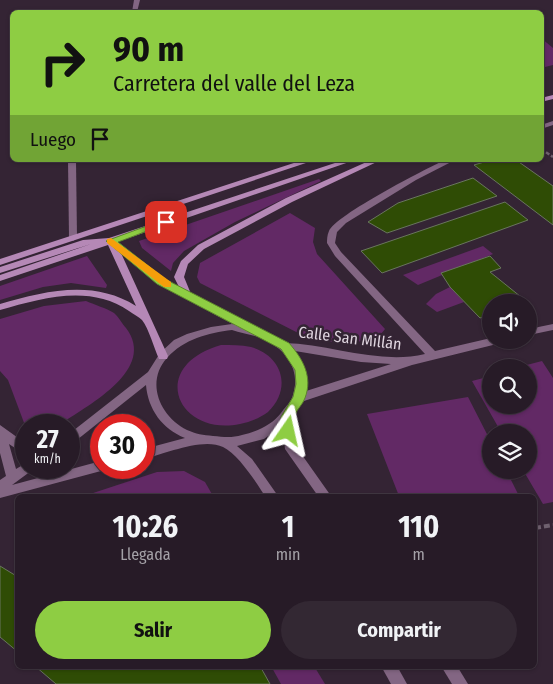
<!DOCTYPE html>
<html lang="es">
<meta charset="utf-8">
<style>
:root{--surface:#271b27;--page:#332833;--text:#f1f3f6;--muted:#a4a1a7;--line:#433944;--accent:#8ecd43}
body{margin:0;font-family:"Fira Sans Condensed",sans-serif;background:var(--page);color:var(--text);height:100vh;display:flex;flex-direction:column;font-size:19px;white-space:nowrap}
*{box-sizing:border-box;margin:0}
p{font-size:16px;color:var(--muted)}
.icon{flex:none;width:28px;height:28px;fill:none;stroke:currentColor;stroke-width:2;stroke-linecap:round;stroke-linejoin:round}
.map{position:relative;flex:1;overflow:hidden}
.side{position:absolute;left:15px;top:494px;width:522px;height:175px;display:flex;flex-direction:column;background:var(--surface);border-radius:8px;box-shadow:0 1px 4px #0004,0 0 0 1px var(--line)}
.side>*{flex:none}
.hud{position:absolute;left:10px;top:10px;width:534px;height:152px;border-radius:8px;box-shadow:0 1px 4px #0004,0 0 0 1px var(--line);background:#8ecd43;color:#111;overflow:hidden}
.buttons{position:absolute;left:482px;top:294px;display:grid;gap:10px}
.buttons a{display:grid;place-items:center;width:55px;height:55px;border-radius:50%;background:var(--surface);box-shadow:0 1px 4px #0004,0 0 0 1px var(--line);font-size:25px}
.speed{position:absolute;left:15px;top:414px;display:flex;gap:10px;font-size:25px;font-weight:700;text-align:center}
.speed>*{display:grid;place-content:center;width:65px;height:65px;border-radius:50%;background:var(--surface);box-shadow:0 1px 4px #0004,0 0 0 1px var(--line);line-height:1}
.speed small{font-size:12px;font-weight:400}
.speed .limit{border:8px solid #d22;background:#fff;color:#111}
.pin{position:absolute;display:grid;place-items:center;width:42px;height:42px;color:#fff;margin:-21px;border-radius:10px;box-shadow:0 2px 8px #0006}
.me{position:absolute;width:55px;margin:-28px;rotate:11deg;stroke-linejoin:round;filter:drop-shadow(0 0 4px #0008)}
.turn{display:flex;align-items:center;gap:18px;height:105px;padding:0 20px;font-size:22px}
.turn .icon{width:65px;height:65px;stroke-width:2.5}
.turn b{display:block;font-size:35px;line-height:42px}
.then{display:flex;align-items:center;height:48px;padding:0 20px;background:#0003;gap:10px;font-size:19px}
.eta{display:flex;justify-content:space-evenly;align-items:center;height:85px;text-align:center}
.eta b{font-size:30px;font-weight:700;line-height:35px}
.cta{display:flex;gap:10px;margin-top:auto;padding:10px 20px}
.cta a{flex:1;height:58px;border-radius:30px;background:var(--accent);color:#111;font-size:20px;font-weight:700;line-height:58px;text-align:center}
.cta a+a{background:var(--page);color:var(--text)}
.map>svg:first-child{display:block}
</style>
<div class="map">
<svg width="553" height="684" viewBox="0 0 553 684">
<rect width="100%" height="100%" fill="#342434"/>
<g fill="#622965">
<path d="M541,38L553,48V65L541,68Z"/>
<path d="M319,179L321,181L235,222L184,251L173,263L171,271L142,248L139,241Z"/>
<path d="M290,213L315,228L313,242L317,254L385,329C373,348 325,343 306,337L200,283L197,277L200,263Z"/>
<path d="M483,246L493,254L418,285L403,275Z"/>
<path d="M87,256L107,285L106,288L71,283L43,287L0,300V286Z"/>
<path d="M450,287L464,302L437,312L426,304L436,294Z"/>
<path d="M86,301C95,305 106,308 114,313C119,317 122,324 126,328C157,369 90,404 62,423L57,425H26V428L8,380L0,371V319L44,306Z"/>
<path d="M221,345C231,345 241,345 251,347C283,356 292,389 268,412C260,418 250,422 240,424C177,437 147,366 221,345Z"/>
<path d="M542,361L553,378V502L543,504L523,470H529V432H501L472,381L491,376V405H529V368L519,367Z"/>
<path d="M468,397L491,442V470H506L519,496H399L367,414Z"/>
<path d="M184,471L205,482L213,496H84L157,472Z"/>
<path d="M271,666H314L325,684H281Z"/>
</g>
<g fill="#2f4c05" stroke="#69755e">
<path d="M491,160H516L553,186V225L474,165Z"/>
<path d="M473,178L497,196L387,233L368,222L398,203Z"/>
<path d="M505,202L528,220L382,273L361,251Z"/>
<path d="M490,256L501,268L490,272L526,301L491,302V314L480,318L450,287L441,273Z"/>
<path d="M0,566L18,577V652L0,637Z"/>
<path d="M35,666H260L270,684H56Z"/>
</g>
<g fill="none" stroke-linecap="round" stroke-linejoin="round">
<path stroke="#6f616f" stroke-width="2.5" stroke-dasharray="4 2" stroke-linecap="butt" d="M541,149L553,157"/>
<path stroke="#6f616f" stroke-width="4" stroke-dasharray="6 3" stroke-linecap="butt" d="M535,528L553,525"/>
<g fill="#836683" fill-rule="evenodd">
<path d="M134,0H140L137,12H132Z"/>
<path d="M553,121V125L541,129V125Z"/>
<path d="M68,160H76L77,238L73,241L69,238Z"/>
<path d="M445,160H455L416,180L346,223L337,232L335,243L341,252L435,351L491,338V340H502L497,344L412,365L301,402L292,415L295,445L331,496H318L285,449L282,426L264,439L237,446L252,459L278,496H265C256,482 238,454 223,447C203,437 164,454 144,459V449L185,438C162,429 148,409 146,385L73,443L69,445V434L148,372L160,353L174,340L187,334L211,327L232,324L274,335L284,343C331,344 379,365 425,354L335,256L327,243C327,240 327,235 329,231C336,215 425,169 445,160ZM232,330C243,334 258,335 268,341C290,354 301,373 292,398C290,403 284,408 281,413C272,425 256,432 242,435C232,438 224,437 213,436C203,435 196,434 187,430C160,417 145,382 167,358C184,339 208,333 232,330ZM295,351L361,362L391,364L303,392C306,378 305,363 295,351Z"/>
<path d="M553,324V330L529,335V329Z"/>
<path d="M0,425L21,440H26V450L15,448L9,444L16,469L26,463V468H33L31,471L12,485L101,461V468H106L101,471L0,498V480L6,476L0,453Z"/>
<path d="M381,666H397L407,684H391Z"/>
<path d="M441,666H457L468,684H452Z"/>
</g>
<g fill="#b588b6" fill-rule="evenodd">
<path d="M553,95V99L541,102V98Z"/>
<path d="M303,160H315L0,265V259Z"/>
<path d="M344,160H355L117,242L164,280L179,287L174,277L181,261L198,245L286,198L371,160H381L292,202L204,249L188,264L184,277L191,294L254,328L256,330L254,332H248L158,284L121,253L168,356L167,359H159C154,348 149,329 142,320C139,317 133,314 129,311C90,284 42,298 0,310V304C45,291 93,279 136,306L108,245L0,281V275L91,244L0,273V267L83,240L109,238Z"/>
</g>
</g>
<path fill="#8ecd43" stroke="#5c852c" d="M163,220L171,222L118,242L165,279L289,343C303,359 313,377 305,398C303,404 297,409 295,415C292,422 296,428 293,435H284L281,417L293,397L296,384L295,370L281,349L157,284L106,241Z"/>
<path fill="#f59e0b" d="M111,238L171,282V287H164L107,243V239Z"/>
<g text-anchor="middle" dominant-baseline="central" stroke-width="5" stroke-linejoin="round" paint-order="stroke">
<g font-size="16" fill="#ded3de" stroke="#342434">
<text transform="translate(350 338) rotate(7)">Calle San Millán</text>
</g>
</g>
</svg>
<div class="buttons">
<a><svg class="icon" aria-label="sound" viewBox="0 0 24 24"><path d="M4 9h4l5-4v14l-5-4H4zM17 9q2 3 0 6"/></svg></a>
<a><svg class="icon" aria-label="search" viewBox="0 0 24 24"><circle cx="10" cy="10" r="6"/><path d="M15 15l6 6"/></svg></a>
<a><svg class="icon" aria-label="layers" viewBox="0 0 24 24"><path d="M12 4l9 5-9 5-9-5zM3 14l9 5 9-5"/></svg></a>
</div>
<div class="speed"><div>27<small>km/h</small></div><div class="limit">30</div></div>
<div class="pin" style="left:166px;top:222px;background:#d93025"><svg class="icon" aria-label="arrive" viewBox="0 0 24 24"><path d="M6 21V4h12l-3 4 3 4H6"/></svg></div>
<svg class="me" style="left:288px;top:431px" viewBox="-20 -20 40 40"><path d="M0-17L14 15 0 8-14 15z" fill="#8ecd43" stroke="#fff" stroke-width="4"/></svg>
<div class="hud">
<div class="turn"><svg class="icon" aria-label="right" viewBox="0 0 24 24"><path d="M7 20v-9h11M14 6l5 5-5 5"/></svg><div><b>90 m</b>Carretera del valle del Leza</div></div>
<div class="then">Luego<svg class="icon" aria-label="arrive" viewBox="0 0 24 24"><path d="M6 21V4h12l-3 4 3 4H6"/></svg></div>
</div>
<section class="side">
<div class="eta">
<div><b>10:26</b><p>Llegada</p></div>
<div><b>1</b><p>min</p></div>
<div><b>110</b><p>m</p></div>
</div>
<div class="cta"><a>Salir</a><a>Compartir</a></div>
</section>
</div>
